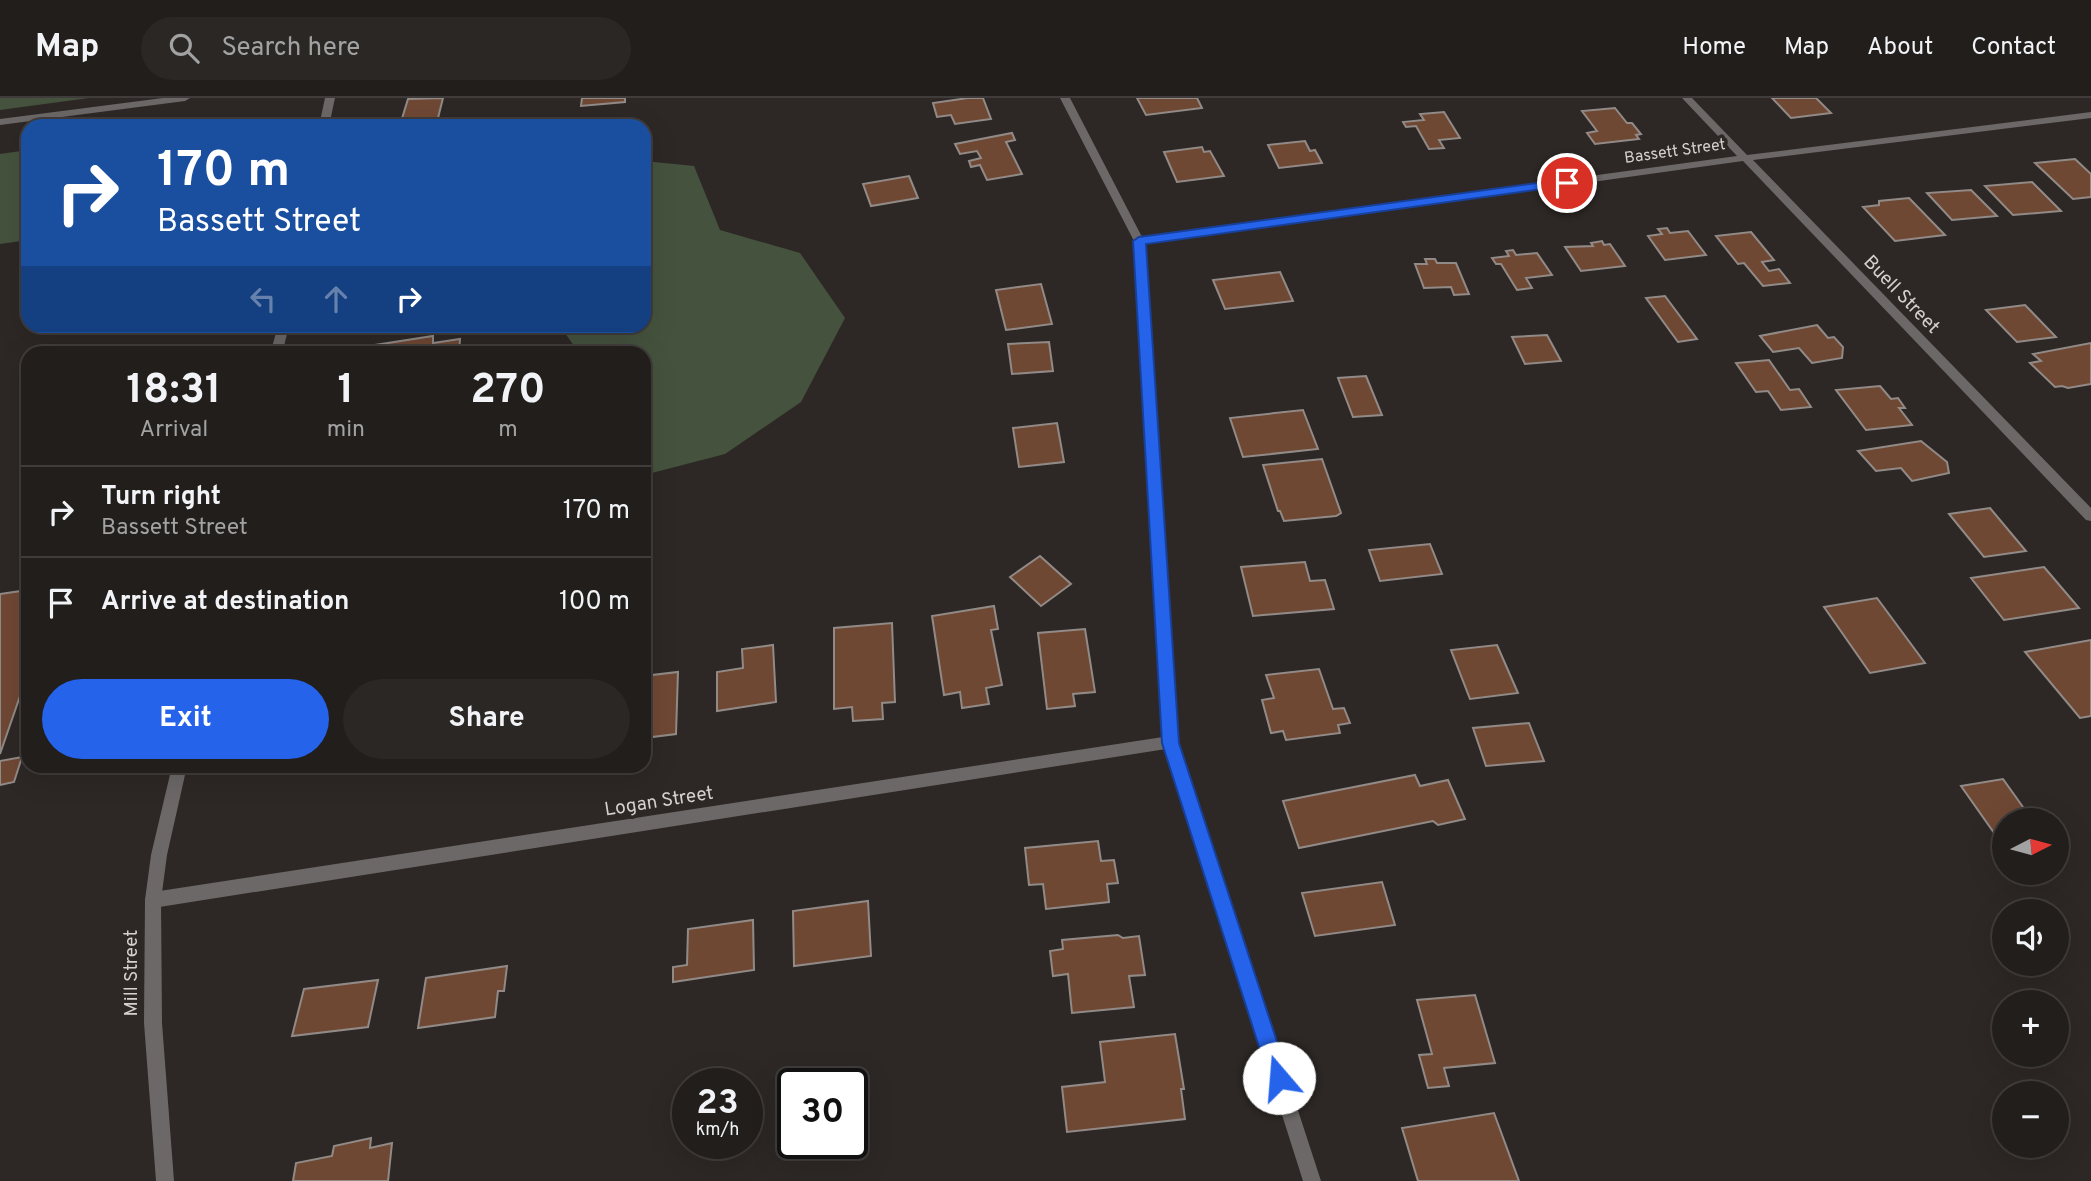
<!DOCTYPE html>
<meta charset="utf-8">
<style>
:root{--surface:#221e1c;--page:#2a2725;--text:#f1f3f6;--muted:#a2a2a3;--line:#3f3c3b;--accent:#2563eb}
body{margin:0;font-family:Overpass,sans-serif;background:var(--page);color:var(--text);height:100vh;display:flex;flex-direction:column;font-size:26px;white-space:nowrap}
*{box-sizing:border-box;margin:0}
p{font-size:23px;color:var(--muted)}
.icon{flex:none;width:38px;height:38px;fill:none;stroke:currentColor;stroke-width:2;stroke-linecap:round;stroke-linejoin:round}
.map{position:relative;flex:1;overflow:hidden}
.drawer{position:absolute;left:21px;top:248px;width:630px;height:427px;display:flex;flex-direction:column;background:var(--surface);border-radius:21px;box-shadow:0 7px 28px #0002,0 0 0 2px var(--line)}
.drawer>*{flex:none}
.guide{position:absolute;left:21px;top:21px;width:630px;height:214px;border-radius:21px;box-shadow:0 7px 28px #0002,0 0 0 2px var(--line);background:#1a4fa0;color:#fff;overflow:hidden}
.needle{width:46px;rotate:84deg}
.fabs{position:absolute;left:1992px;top:710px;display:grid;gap:14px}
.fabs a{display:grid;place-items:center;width:77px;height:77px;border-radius:50%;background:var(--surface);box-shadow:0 7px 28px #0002,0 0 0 2px var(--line);font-size:35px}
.speed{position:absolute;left:672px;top:970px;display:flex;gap:14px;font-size:35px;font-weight:700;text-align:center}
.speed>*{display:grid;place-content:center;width:91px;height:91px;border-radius:50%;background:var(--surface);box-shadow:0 7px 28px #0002,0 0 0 2px var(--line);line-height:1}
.speed small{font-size:18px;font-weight:400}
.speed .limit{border:4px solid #111;border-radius:10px;background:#fff;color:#111}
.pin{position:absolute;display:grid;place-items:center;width:60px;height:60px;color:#fff;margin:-30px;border:4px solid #fff;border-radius:50%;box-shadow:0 2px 7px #0007}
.me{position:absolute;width:77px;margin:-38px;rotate:342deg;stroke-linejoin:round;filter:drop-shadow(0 0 5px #0008)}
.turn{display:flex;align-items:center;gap:24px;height:147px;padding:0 21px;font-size:32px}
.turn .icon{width:91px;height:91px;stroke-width:2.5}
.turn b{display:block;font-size:49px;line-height:60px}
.lanes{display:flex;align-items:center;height:66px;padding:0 21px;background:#0003;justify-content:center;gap:35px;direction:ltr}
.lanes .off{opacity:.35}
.eta{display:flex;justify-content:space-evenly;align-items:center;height:119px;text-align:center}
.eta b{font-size:42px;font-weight:700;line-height:49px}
.primary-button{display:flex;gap:14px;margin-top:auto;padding:14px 21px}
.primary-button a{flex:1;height:80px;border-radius:42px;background:var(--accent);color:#fff;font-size:28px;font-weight:700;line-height:80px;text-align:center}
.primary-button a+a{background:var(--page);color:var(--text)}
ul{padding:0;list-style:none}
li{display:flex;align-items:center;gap:21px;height:91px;padding:0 21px;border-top:2px solid var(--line)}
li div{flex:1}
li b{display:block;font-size:26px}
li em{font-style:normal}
header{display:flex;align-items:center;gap:42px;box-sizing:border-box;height:98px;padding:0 35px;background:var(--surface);border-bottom:2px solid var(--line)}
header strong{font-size:33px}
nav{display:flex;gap:38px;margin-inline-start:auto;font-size:24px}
.search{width:490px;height:63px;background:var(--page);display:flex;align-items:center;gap:18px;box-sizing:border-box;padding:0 24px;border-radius:38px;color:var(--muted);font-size:26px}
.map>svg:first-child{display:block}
</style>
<header>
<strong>Map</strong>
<div class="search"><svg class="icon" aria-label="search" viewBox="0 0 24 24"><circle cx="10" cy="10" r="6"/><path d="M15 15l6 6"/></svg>Search here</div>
<nav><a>Home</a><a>Map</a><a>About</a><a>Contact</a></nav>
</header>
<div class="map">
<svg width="2091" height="1083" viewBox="0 0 2091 1083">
<rect width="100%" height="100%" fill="#2d2825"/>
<g fill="#45533e">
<path d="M0,0H89L0,12Z"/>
<path d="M28,52V142L0,146V56Z"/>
<path d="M644,63L694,68L720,132L800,155L845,220L801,304L725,356L644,377V256L579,255L560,228H644Z"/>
</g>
<g fill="#6f4834" stroke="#918a87" stroke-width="2">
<path d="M443,0L437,24L400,27L408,1Z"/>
<path d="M582,0H625V4L581,8Z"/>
<path d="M968,0H983L991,21L955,26L951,17L937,19L933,5Z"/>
<path d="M1137,0H1197L1202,10L1146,17Z"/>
<path d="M1772,0H1816L1831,15L1791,20Z"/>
<path d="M1615,10L1627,25H1632L1641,36L1636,37L1639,41L1595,46L1587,35L1597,33L1582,13Z"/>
<path d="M1444,14L1460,40L1439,42L1444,50L1429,51L1416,28L1406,29L1403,24L1424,22L1420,16Z"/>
<path d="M1012,35L1015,42L1006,44L1022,76L987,82L980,67L971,69L969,63L981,60L977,53L960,56L955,46Z"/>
<path d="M1305,43L1310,53L1315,52L1322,65L1279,70L1268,47Z"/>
<path d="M1202,49L1204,54L1210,53L1224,78L1177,84L1164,54Z"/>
<path d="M2075,61L2091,76V99L2073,101L2035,65Z"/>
<path d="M909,78L918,100L871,108L863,86Z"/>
<path d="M2032,84L2061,113L2013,117L1985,88Z"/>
<path d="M1971,92L1997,118L1952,122L1927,95Z"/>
<path d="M1909,100L1945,137L1895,143L1863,109L1879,107V103Z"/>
<path d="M1667,130L1670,135L1688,133L1706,157L1665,162L1648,138L1662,136L1658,131Z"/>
<path d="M1751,134L1774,162L1762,164L1769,173L1779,171L1790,185L1763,188L1744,165L1738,166L1716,138Z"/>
<path d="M1602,143L1604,147L1610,146L1625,168L1581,173L1565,149L1593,148L1591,145Z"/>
<path d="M1513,152L1516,157L1537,155L1552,177L1526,180L1532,190L1517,192L1501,166H1496L1492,160L1509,158L1506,153Z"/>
<path d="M1425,161H1435L1437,165H1456L1469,196L1454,197L1451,189L1424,190L1415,166H1427Z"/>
<path d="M1280,174L1293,203L1225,211L1213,182Z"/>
<path d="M1041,186L1052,226L1006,232L996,192Z"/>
<path d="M1665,198L1697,241L1678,244L1646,200Z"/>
<path d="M2025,207L2056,239L2017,244L1986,212Z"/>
<path d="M1817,227L1828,240L1834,239L1843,249L1842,260L1812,265L1799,250L1773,254L1760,238Z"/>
<path d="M1547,237L1561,263L1525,266L1512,239Z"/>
<path d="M433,238V245L460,241L459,256H355L356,250Z"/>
<path d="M1049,244L1053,273L1012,276L1008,246Z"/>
<path d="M2091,245V286L2068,290L2062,288L2055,289L2030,265L2041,263L2033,256Z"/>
<path d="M1769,262L1790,292L1799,291L1811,309L1781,312L1768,293L1756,294L1736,265Z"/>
<path d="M1366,278L1382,317L1353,319L1338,280Z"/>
<path d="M1880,288L1891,301L1898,300L1905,310H1899L1912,327L1866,332L1836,292Z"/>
<path d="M1303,312L1318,351L1243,359L1230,320Z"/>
<path d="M1057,325L1064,364L1019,369L1013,330Z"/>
<path d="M1921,343L1947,364L1949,375L1912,383L1901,370L1876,373L1858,353Z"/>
<path d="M1322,361L1341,415L1336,418L1284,423L1280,413H1278L1263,367Z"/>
<path d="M1990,410L2026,453L1984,459L1949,416Z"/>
<path d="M1430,446L1442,476L1380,483L1369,452Z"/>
<path d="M1040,458L1071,486L1041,508L1010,479Z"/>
<path d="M1305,464L1310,483L1325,482L1334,511L1253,518L1241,469Z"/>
<path d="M2044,469L2079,510L2004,522L1971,480Z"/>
<path d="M28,492V575L0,656V496Z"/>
<path d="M1877,500L1925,565L1870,575L1824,509Z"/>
<path d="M994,508L998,531L991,532L1002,587L986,590L989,606L962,610L960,594L944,597L932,518Z"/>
<path d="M892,525L895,604L882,605L883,621L853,623L852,609L834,611V530Z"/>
<path d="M1085,531L1095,594L1073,596L1075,608L1047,611L1038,535Z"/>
<path d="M2091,542V618L2080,620L2025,554Z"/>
<path d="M773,547L776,604L717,613V574L743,570L742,551Z"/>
<path d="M1497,547L1518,595L1470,601L1451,552Z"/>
<path d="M1319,571L1333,611L1344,610L1350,625L1338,627L1340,635L1286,642L1283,633L1271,635L1262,602L1274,600L1266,577Z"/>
<path d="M678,574L676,636L644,640V578Z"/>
<path d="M1529,625L1544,663L1486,668L1473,630Z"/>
<path d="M22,659L14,684L0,687V663Z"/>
<path d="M1415,677L1420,688L1448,682L1465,721L1438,727L1433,723L1299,750L1283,703Z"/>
<path d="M2003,681L2033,723H2004V749L1961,688Z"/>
<path d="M1098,743L1101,763L1114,762L1118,785L1107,786L1109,804L1046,811L1043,786L1029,787L1025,750Z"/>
<path d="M1382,784L1395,827L1315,838L1302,795Z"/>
<path d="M868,803L871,858L794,868L793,813Z"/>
<path d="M753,822L754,872L673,884V869L687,867L688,831Z"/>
<path d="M1118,837L1123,840L1139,838L1145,877L1129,878L1134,909L1072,915L1068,876L1053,878L1050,853L1063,851L1062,842Z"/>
<path d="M507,868L504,893H498L495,919L418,930L426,880Z"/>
<path d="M378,882L368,929L292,938L304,891Z"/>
<path d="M1475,897L1495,965L1444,970L1449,988L1428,990L1419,957L1432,956L1417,902Z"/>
<path d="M1175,936L1184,991H1181L1185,1021L1067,1034L1062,989L1105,984L1100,944Z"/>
<path d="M1494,1015L1519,1083H1418L1402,1030Z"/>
<path d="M371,1040L370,1050L392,1045L388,1083H293L296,1065L332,1058L334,1048Z"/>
</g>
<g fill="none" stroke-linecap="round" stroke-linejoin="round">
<g fill="#6b6867" fill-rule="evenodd">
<path d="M163,0H190L185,3L0,27V21Z"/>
<path d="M1060,0H1070L1142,139L1737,58L1682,0H1692L1747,57L2091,14V20L1753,62L2091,410V423L2086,422L1743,63L1145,146L1178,644L1321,1083H1303L1166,651L153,810L147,807L145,802L147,797L153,794L1163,639L1134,143Z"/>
</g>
<g fill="#6b6867" fill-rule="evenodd">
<path d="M325,0H335L329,28H319Z"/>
<path d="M278,228H289L282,256H270Z"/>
<path d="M172,668H187L167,757L161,802L162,925L174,1083H156L144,925L145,802L151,757Z"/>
</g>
</g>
<path fill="#2563eb" stroke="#184099" stroke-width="2" d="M1567,81L1571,82V87L1146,146L1179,645L1289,980L1286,987L1279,990L1272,987L1269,980L1162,645L1133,143L1139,139Z"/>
<g text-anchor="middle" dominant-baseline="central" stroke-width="7" stroke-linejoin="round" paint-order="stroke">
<g font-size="16" fill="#d5d1cf" stroke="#2d2825">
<text transform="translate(1675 54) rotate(-8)">Bassett Street</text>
</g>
<g font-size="19" fill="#d5d1cf" stroke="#2d2825">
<text transform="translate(1901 197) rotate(46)">Buell Street</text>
<text transform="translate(659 704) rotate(-9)">Logan Street</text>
<text transform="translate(132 875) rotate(-90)">Mill Street</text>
</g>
</g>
</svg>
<div class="fabs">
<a><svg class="needle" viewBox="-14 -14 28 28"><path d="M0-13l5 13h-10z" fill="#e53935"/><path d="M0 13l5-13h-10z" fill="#a2a2a3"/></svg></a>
<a><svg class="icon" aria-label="sound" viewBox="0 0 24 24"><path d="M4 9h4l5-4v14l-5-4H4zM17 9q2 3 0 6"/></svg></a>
<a>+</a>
<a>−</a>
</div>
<div class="speed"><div>23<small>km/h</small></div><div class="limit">30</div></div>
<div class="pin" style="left:1567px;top:85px;background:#d93025"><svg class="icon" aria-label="arrive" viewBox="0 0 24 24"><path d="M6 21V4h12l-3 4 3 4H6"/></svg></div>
<svg class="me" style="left:1279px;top:980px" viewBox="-20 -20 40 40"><circle r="19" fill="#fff"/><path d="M0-13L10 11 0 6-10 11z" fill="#2563eb"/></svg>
<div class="guide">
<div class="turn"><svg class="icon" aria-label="right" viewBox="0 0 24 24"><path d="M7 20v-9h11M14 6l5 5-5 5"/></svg><div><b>170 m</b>Bassett Street</div></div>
<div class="lanes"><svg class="icon off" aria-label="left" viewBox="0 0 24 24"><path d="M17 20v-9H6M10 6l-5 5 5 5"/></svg><svg class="icon off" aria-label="ahead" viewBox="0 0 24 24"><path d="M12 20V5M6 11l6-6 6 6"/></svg><svg class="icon" aria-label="right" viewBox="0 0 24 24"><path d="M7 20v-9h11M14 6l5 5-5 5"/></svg></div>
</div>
<section class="drawer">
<div class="eta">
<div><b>18:31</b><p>Arrival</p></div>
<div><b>1</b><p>min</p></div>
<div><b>270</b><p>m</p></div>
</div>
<ul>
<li><svg class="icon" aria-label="right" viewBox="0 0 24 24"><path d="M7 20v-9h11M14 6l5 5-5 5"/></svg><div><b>Turn right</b><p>Bassett Street</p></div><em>170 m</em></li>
<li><svg class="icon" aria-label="arrive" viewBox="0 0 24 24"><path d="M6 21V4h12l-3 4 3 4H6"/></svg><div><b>Arrive at destination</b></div><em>100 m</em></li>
</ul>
<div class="primary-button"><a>Exit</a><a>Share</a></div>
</section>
</div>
